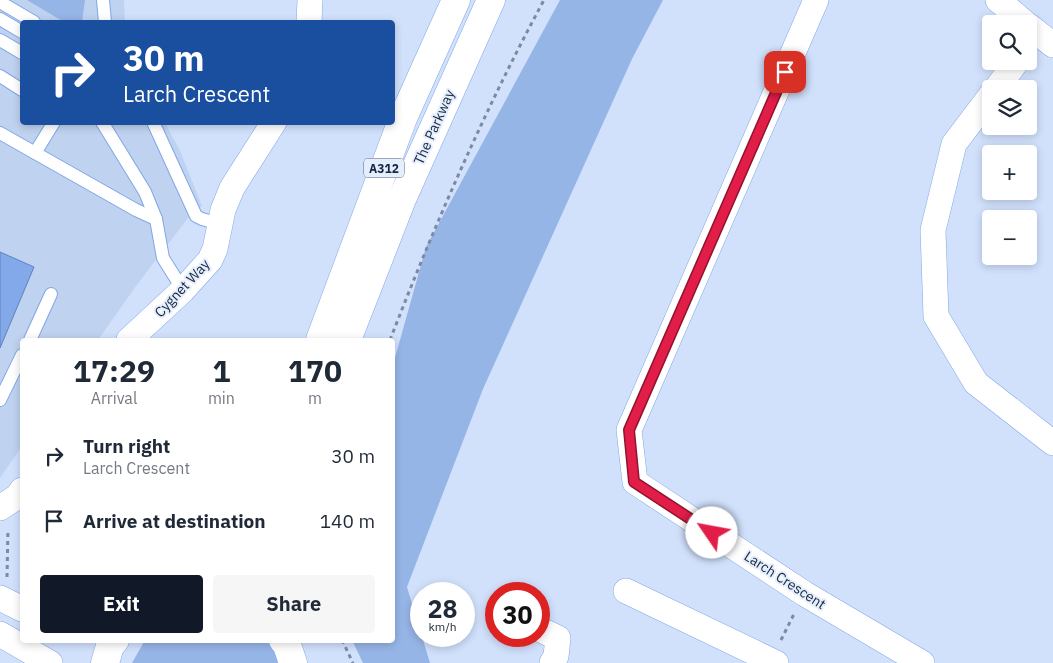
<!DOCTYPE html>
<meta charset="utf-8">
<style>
:root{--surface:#fff;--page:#f6f6f7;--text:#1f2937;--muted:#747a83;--accent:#111827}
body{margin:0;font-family:"IBM Plex Sans",sans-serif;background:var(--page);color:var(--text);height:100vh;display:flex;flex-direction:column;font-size:19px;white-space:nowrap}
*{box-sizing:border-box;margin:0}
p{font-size:16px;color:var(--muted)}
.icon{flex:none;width:28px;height:28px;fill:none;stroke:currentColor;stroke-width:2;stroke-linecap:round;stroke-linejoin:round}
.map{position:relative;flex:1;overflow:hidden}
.side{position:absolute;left:20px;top:338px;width:375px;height:305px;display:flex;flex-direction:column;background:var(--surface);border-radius:5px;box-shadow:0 2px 8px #0003}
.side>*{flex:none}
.banner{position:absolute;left:20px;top:20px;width:375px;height:105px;border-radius:5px;box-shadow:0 2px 8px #0003;background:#1a4fa0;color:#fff;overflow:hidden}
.controls{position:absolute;left:982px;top:15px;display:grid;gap:10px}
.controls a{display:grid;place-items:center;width:55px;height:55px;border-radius:5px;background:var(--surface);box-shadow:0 2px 8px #0003;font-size:25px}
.speed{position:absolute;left:410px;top:582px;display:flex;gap:10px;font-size:25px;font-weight:700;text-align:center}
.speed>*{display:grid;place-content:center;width:65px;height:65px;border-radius:50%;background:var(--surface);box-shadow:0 2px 8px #0003;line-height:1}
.speed small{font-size:12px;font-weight:400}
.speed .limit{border:8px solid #d22;background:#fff;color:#111}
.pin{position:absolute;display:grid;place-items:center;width:42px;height:42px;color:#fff;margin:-21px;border-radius:10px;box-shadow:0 2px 8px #0006}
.me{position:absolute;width:55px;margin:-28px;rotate:303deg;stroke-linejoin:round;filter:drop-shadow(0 0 4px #0008)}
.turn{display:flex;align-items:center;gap:18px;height:105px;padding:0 20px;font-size:22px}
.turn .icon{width:65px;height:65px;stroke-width:2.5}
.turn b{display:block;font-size:35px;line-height:42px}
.eta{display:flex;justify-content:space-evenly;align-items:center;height:85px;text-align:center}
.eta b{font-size:30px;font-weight:800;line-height:35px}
.primary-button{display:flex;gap:10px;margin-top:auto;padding:10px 20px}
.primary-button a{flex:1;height:58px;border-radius:5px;background:var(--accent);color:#fff;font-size:20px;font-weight:800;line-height:58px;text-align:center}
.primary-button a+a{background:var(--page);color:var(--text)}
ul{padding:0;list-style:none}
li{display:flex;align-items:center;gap:15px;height:65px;padding:0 20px}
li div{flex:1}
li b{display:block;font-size:19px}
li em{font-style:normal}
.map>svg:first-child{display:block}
</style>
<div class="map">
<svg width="1053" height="663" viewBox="0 0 1053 663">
<rect width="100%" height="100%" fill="#d1e1fc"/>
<path fill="#bfd2ef" d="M0,0H124L125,22H22V122L165,123L180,151L202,206L191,214L136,286L98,340H22V446L0,478Z"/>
<g fill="#96b5e7">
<path d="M27,0H85L82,22H64Z"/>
<path d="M560,0H663L632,59L483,389L407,587L430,663H363L352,640H392L393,365L426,247Z"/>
<path d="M145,640H274L288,663H132Z"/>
</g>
<path fill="#83a9ea" stroke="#5d82c0" d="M0,252L34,267L0,348Z"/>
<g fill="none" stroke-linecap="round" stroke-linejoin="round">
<defs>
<g id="lane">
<path d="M103,0L105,22"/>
<path d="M0,2L34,22"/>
<path d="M0,19L22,32"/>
<path d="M0,40L22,53"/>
<path d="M0,76L22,90"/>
<path d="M102,122L145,192L156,219L163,258L183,290"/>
<path d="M153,122L196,216L202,219L220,224"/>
<path d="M0,133L136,210L156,219"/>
<path d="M35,153L54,122"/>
<path d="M30,340L51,294"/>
<path d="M0,400L22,355"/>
</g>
<g id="street">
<path d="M816,0L629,430L635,482L805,594L922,663"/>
<path d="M998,0L1026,24"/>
<path d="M309,22L310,0"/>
<path d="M1029,26L1053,45"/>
<path d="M996,89L1017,61"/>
<path d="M991,95L954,144L933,230L936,316L976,383L1053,443"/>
<path d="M129,340L183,290L210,260L215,249L223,210L232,188L274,122"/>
<path d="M0,508L18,496L22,490"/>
<path d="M626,591L776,663"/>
<path d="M0,598L22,609"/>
<path d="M539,629L558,638L556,656L552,663"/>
<path d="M0,634L50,663"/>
</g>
<g id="highway">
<path d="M320,340L403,118L456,0"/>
<path d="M347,340L402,199L491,0"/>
<path d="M283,640L287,645L293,663"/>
<path d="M105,663L110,646L115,640"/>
</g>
</defs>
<use href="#lane" stroke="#81a7e8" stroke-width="14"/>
<use href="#street" stroke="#81a7e8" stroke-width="26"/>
<use href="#highway" stroke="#81a7e8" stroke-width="29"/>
<g stroke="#7b8aa4" stroke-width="3" stroke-dasharray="4 4" stroke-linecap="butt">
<path d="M390,340C435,224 485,109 544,0"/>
<path d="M7,577L8,529"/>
<path d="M342,640L353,663"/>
<path d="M781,640L794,614"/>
</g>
<use href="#lane" stroke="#fff" stroke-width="12"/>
<use href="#street" stroke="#fff" stroke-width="25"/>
<use href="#highway" stroke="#fff" stroke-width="28"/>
</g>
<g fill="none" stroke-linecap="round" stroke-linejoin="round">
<defs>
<path id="route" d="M712,533L634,482L629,430L785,72"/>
</defs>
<use href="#route" stroke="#92132f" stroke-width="12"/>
<use href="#route" stroke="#e11d48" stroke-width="9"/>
</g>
<g text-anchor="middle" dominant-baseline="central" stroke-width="4" stroke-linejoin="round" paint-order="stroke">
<rect fill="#e5eefc" stroke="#566378" stroke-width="1" x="364" y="158.5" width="40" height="19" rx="4"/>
<g font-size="12" font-weight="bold" fill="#182740">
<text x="384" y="168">A312</text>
</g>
<g font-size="14" fill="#182740" stroke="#e5eefc">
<text transform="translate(434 127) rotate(-66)">The Parkway</text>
<text transform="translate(182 288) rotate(-47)">Cygnet Way</text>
<text transform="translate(785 580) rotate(33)">Larch Crescent</text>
</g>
</g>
</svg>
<div class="controls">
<a><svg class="icon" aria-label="search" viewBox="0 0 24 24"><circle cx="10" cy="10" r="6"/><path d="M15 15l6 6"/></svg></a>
<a><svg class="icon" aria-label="layers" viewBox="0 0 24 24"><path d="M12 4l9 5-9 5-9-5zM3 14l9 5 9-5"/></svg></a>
<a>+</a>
<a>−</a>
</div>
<div class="speed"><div>28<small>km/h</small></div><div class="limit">30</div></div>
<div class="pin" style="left:785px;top:72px;background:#d93025"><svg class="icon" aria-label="arrive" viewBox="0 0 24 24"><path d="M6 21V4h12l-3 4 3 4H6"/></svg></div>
<svg class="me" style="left:712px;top:533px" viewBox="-20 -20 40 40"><circle r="19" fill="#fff"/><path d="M0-13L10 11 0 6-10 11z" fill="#e11d48"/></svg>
<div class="banner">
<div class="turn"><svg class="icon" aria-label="right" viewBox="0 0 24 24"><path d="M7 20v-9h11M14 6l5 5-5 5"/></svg><div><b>30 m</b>Larch Crescent</div></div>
</div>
<section class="side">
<div class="eta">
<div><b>17:29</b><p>Arrival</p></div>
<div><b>1</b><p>min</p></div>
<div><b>170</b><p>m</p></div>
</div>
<ul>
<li><svg class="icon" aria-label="right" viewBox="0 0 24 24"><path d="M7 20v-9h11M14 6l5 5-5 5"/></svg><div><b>Turn right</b><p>Larch Crescent</p></div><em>30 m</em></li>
<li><svg class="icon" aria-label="arrive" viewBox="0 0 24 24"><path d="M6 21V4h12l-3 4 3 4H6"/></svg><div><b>Arrive at destination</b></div><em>140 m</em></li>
</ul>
<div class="primary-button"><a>Exit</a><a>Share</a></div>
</section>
</div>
